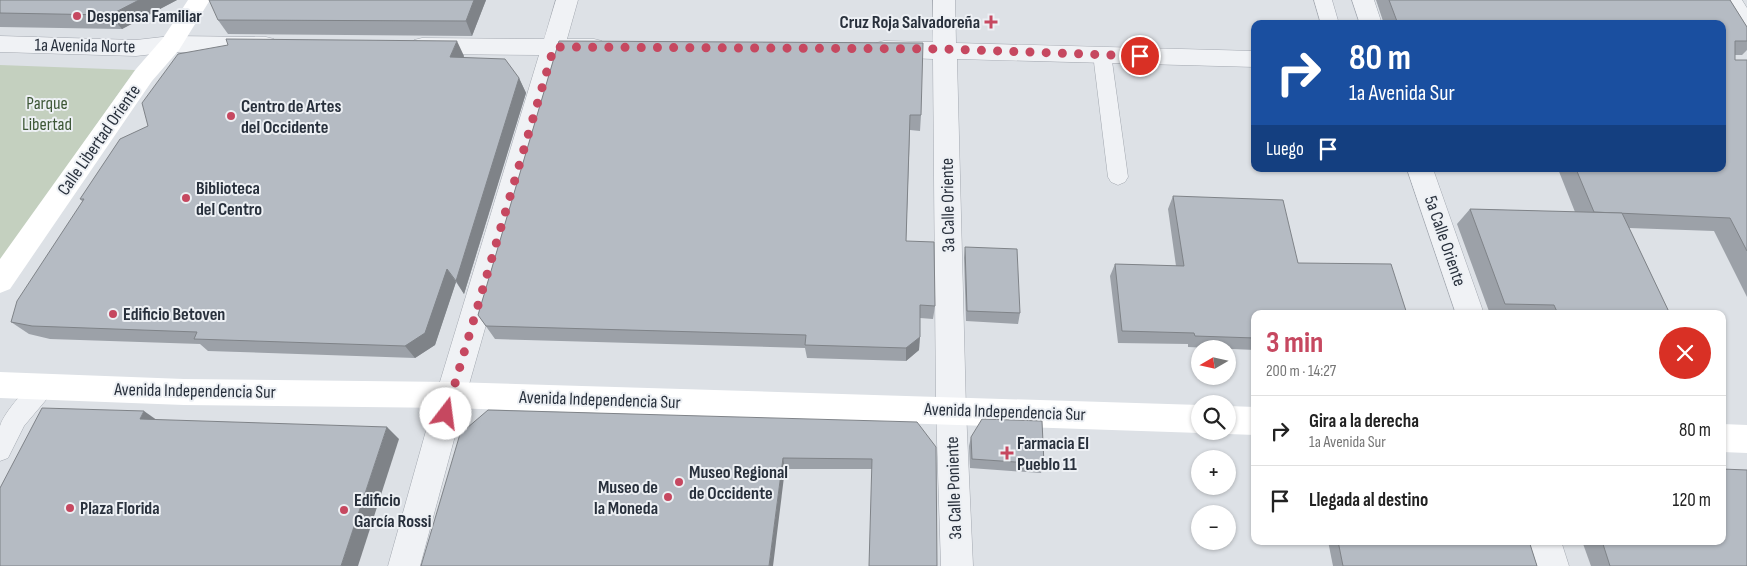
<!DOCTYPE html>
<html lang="es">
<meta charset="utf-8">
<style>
:root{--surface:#fff;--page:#f6f6f6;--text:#222;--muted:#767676;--line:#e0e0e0;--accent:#c64860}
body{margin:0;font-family:"Sofia Sans Condensed",sans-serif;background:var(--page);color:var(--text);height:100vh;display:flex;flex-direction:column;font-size:19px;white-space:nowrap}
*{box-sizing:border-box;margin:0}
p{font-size:16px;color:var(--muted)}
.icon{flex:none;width:28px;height:28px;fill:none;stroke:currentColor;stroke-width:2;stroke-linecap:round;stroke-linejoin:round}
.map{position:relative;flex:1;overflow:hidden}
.side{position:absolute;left:1251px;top:310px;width:475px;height:235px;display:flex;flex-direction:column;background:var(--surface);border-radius:10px;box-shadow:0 1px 4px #0004}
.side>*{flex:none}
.top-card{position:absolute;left:1251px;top:20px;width:475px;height:152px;border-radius:10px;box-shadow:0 1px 4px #0004;background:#1a4fa0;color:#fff;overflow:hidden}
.needle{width:32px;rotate:261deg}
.tools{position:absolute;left:1191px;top:340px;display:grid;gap:10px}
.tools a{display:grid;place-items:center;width:45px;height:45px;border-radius:50%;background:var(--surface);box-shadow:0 1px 4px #0004;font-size:25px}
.pin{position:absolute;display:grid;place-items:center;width:42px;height:42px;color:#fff;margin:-21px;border:2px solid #fff;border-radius:50%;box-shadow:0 1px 5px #0007}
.me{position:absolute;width:55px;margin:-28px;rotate:15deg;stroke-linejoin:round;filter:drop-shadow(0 0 4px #0008)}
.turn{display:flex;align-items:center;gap:18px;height:105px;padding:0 15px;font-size:22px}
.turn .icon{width:65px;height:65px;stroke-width:2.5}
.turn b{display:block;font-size:35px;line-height:42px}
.then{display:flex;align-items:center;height:48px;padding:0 15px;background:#0003;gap:10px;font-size:19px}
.round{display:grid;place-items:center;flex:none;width:52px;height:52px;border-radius:26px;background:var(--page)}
.headline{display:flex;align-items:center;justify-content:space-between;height:85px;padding:0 15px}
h1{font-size:30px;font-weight:700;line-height:38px;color:var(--accent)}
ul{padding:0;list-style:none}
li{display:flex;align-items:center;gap:15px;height:70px;padding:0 15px;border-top:1px solid var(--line)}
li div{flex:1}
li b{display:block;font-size:19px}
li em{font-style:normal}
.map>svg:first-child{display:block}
</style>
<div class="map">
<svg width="1747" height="566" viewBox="0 0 1747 566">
<rect width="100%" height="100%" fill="#dde1e6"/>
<path fill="#c4d0bf" d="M0,65L135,70L0,262Z"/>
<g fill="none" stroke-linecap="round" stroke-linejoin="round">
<defs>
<g id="lane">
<path d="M1314,0H1332L1339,24H1321Z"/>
<path d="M1102,48L1108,49L1111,54L1128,177L1125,182L1118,185L1111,182L1108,177L1093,54L1096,49Z"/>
<path d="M43,377L51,380L54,387L51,394L24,426L8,458L0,461C0,450 0,436 0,426C4,412 30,382 43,377Z"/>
</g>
<g id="street">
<path d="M556,0H578L567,39H594L602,41L606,47L602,53L594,55H563L466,395L420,566H388L436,395L539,55L422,54L414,52L410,46L414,40L422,38L544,39Z"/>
<path d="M933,0H955L956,43L1255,51V67L957,59L966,410L973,566H941L936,410L933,59L884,57L876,55L872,49L876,43L884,41L933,42Z"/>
<path d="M1352,0H1374L1382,24H1360Z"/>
<path d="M1720,0H1742L1747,8V34L1739,32Z"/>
<path d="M0,36L136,40L171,36L266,37L274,39L278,45L274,51L266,53L171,52L136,56L0,52Z"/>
<path d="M1407,169H1433L1484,314H1456Z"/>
<path d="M1529,541H1561L1569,566H1537Z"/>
</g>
</defs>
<use href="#lane" stroke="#a3a8b0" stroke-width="1"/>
<use href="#street" stroke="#a3a8b0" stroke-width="1"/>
<use href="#lane" fill="#f0f2f5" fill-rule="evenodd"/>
<use href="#street" fill="#f0f2f5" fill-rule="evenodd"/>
<g fill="#fff" fill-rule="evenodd">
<path d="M188,0H210L179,50L152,81L10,289L0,293V259L136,69L163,38Z"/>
<path d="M0,372L184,379L451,382L1200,405V431H1204L1200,433L451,408L184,405L0,398Z"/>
<path d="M1228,406L1255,407V435L1228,434L1221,431H1228Z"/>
<path d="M1722,424L1747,425V453L1722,452Z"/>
</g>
</g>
<g fill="#9ca1a8">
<path d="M0,0H177L122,29L0,27Z"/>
<path d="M486,0L472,36L228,34L218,20Z"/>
<path d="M1376,0H1730L1747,27V50L1742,55H1735V60H1747V297L1714,231L1629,228L1670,314H1490L1457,224L1470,209L1575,212L1558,169H1722V24H1384Z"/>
<path d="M559,41L921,115L920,131L910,130L906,241L935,306L933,319L920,318L919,350L906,361L807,358L805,348L495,339L478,315Z"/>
<path d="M464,56L463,58L519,78L526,93L464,294L456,282L435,345L415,358L208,351L200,344L50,339L29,334L11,322L83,202L80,199L148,126Z"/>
<path d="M1173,196L1255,314V350L1188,347V344L1118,343L1110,276L1115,264L1176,266L1168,209Z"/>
<path d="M965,247L1020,313L1018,324L966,321L964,258Z"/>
<path d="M917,422L872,469H785L460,434Z"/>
<path d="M971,437L1044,464L1041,473L970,468L969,446Z"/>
<path d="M1328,541H1529L1537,566H1333Z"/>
<path d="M1582,541H1722L1747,566H1591Z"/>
</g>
<g fill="#7f8388">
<path d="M139,0H177L122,29L110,15Z"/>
<path d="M474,0H486L472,36L466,21Z"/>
<path d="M457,41L464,56L457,72L450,57Z"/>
<path d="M519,78L526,93L464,294L456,281Z"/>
<path d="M447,269L456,282L435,345L415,358L405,346Z"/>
<path d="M920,337L919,350L906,361V348Z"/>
<path d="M144,411L161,423L140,419Z"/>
<path d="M387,427L399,439L358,566H341Z"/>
<path d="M783,458L785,469L773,566H769Z"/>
</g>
<g fill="#b5bbc3" stroke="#7f8388">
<path d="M0,0H139L110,15L0,13Z"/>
<path d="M209,0H474L466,21L218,20Z"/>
<path d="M1389,0H1730L1747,27V41H1735V60H1747V251L1730,218L1594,212L1576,169H1722V24H1398Z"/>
<path d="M226,39L457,41L450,57L505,59L519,78L456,281L447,269L425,333L405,346L194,339L197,332L32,326L11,322L17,301L84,199H80L120,139L148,126L142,103L178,54L228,45Z"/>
<path d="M559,41L923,43L921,115H910L906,241L934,242L935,306L920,305V337L906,348L805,345L806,335L486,326L478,315Z"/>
<path d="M1173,196L1283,200L1298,263L1391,264L1407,314H1255V338L1195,336L1194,333L1122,331L1115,264L1184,266Z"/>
<path d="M1470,209L1622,213L1670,314H1558L1554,305L1505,304Z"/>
<path d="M965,247L1017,249L1020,313L967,311Z"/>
<path d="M42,408L144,411L140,419L387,427L341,566H0V488Z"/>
<path d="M488,410L917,422L936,447L937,566H869L872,459L783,458L769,566H421L460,434Z"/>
<path d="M982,419L1042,421L1044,464L972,459L971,437Z"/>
<path d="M1722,469L1747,470V566H1610L1602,541H1722Z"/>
<path d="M1338,541H1529L1537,566H1343Z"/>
</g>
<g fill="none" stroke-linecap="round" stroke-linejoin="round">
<path stroke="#c64860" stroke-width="9" stroke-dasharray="0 16.2" d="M446,414L554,47L945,49L1140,56"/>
</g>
<g fill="#c64860" stroke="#edf0f4" stroke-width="2">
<circle cx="77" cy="16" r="5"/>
<path d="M988.5 14.5h5v5h5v5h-5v5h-5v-5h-5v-5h5z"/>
<circle cx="231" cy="116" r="5"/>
<circle cx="186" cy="198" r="5"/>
<circle cx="113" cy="314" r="5"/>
<path d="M1004.5 445.5h5v5h5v5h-5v5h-5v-5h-5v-5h5z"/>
<circle cx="679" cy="482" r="5"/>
<circle cx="668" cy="497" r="5"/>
<circle cx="70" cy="508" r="5"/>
<circle cx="344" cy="510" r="5"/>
</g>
<g text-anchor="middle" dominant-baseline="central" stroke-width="4" stroke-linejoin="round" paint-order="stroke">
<g font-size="18" font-weight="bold" fill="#28303c" stroke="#edf0f4" text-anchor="start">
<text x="87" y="16">Despensa Familiar</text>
<text x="980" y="22" text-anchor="end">Cruz Roja Salvadoreña</text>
<text x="241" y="106">Centro de Artes<tspan x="241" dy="21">del Occidente</tspan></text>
<text x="196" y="188">Biblioteca<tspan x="196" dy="21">del Centro</tspan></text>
<text x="123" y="314">Edificio Betoven</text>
<text x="1017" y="443">Farmacia El<tspan x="1017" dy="21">Pueblo 11</tspan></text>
<text x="689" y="472">Museo Regional<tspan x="689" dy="21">de Occidente</tspan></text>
<text x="658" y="487" text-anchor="end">Museo de<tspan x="658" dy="21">la Moneda</tspan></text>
<text x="354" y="500">Edificio<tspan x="354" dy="21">García Rossi</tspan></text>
<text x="80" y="508">Plaza Florida</text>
</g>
<g font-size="18" fill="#28303c" stroke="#edf0f4">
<text transform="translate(85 46) rotate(1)">1a Avenida Norte</text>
<text transform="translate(99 140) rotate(-55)">Calle Libertad Oriente</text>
<text transform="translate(948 205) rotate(-91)">3a Calle Oriente</text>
<text transform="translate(1445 241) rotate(71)">5a Calle Oriente</text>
<text transform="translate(195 391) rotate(1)">Avenida Independencia Sur</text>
<text transform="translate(600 400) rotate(2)">Avenida Independencia Sur</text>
<text transform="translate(1005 412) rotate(2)">Avenida Independencia Sur</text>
<text transform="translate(954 488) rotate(-92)">3a Calle Poniente</text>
</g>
<g font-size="18" fill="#3d5736" stroke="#edf0f4">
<text x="47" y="103">Parque<tspan x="47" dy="21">Libertad</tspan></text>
</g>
</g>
</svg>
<div class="tools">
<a><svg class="needle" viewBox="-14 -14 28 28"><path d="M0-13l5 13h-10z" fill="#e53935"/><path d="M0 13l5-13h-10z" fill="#767676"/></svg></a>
<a><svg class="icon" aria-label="search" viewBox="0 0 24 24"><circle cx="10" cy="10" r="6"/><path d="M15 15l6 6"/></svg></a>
<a>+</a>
<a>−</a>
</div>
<div class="pin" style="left:1140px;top:56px;background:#d93025"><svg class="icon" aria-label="arrive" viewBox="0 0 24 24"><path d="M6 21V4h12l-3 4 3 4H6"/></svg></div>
<svg class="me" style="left:446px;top:414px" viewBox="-20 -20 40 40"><circle r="19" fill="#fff"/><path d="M0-13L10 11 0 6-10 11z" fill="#c64860"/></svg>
<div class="top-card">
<div class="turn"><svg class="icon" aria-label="right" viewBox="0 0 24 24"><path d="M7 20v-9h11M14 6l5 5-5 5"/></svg><div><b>80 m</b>1a Avenida Sur</div></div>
<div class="then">Luego<svg class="icon" aria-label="arrive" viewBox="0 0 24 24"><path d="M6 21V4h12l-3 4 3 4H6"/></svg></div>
</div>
<section class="side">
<div class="headline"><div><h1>3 min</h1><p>200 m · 14:27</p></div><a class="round" style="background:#d93025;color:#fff"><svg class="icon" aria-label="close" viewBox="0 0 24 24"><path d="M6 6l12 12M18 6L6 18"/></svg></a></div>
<ul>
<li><svg class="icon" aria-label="right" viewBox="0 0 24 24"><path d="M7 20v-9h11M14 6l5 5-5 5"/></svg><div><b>Gira a la derecha</b><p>1a Avenida Sur</p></div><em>80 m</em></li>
<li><svg class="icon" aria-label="arrive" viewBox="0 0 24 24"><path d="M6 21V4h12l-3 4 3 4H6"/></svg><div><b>Llegada al destino</b></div><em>120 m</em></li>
</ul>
</section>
</div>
